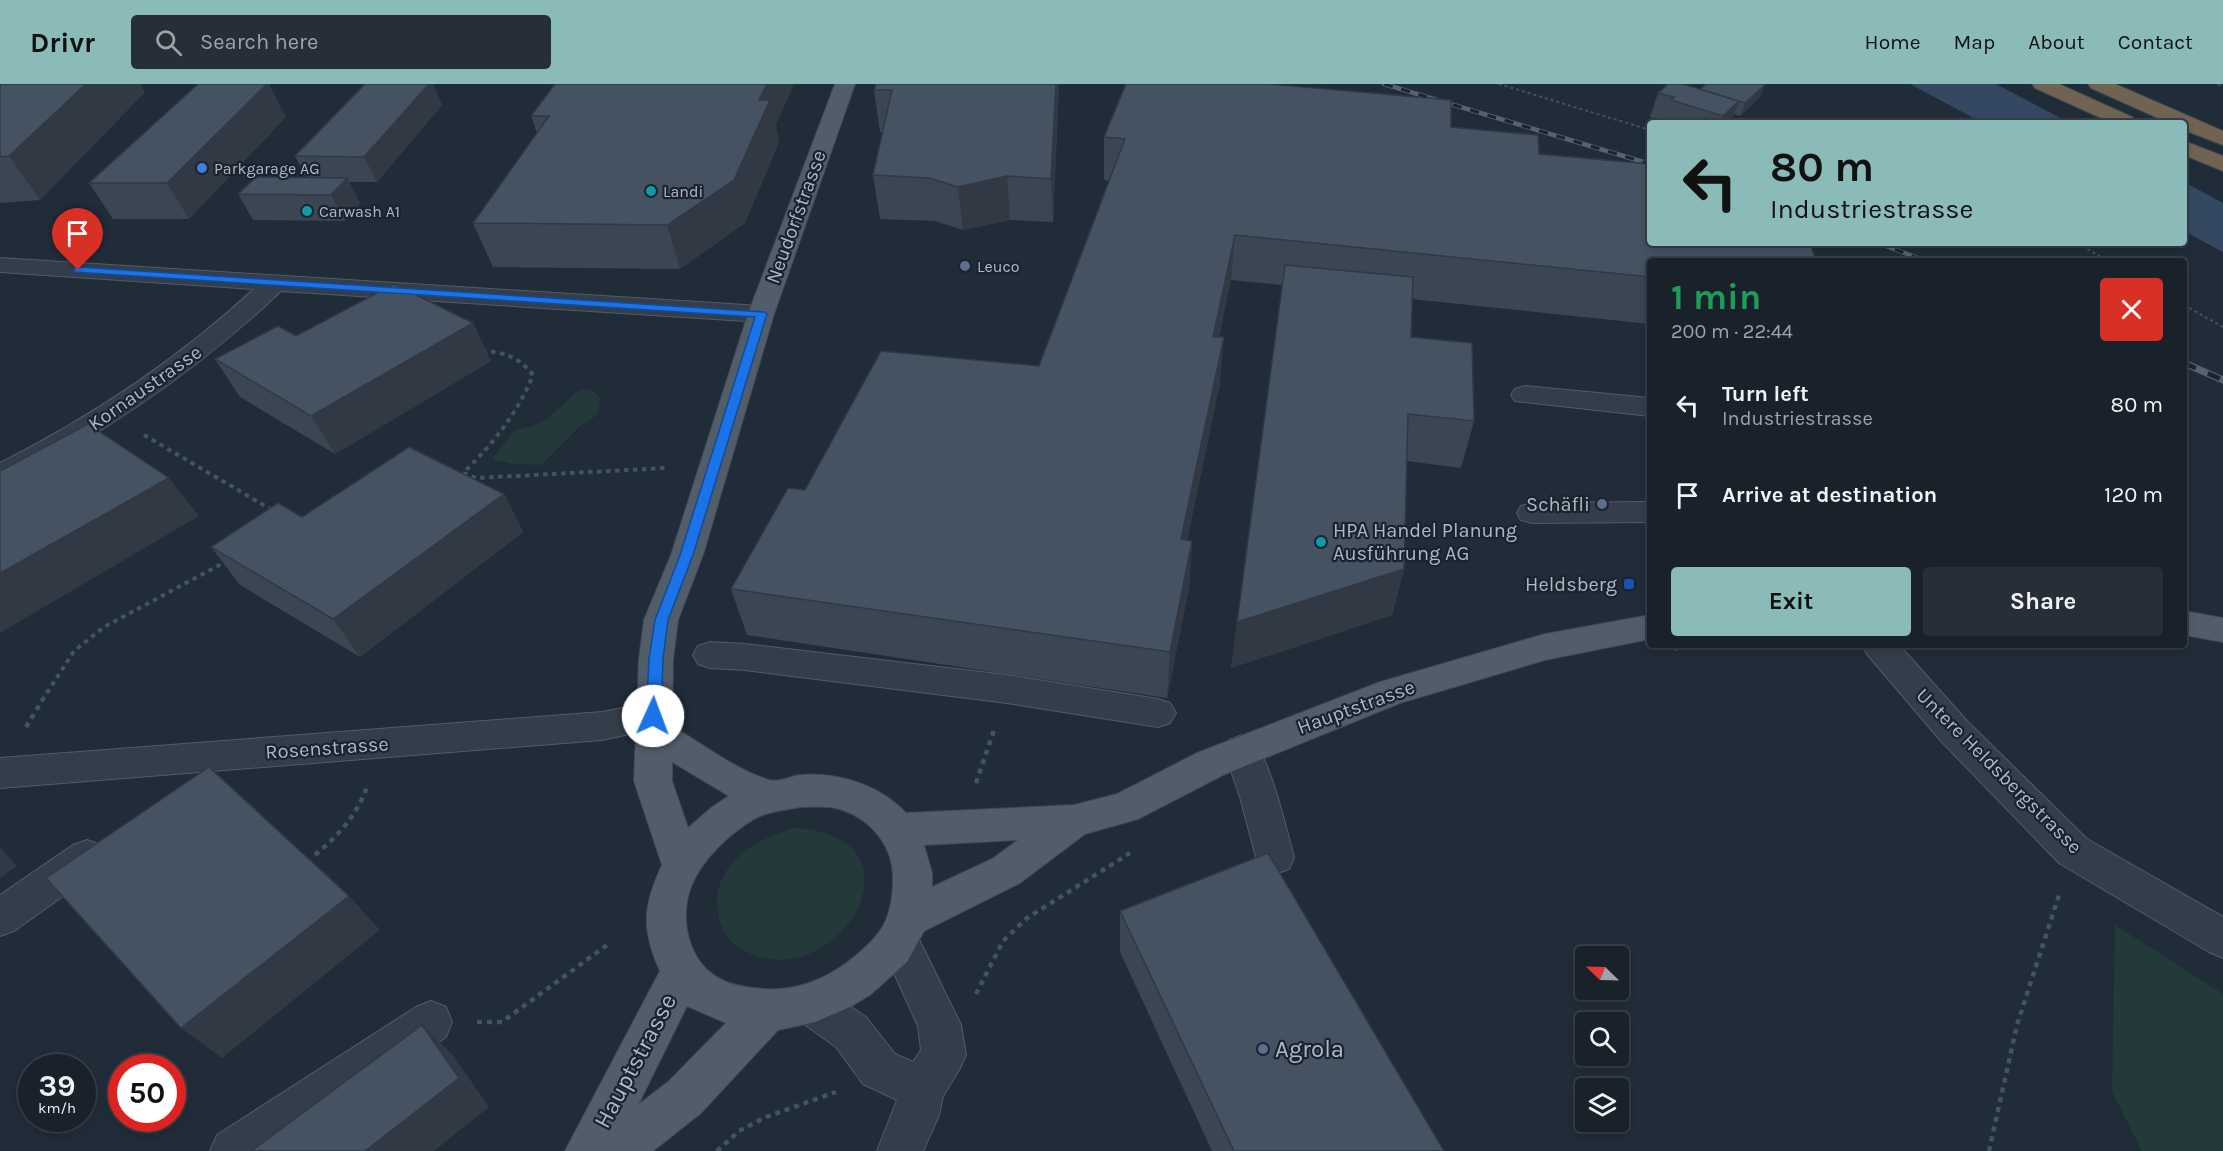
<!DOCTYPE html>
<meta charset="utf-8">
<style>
:root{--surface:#19212b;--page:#262e37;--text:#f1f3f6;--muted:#9fa3a9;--line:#373e47;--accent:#8bbbb9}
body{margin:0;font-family:Karla,sans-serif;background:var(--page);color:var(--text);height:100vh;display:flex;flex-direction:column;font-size:22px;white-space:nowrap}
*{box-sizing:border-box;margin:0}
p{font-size:20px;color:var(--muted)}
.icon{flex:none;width:33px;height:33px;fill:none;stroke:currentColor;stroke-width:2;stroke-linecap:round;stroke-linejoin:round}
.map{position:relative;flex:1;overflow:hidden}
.panel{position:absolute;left:1647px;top:174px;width:540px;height:390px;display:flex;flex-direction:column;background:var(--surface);border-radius:6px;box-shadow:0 3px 9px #0003,0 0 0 2px var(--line)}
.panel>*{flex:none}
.hud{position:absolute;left:1647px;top:36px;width:540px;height:126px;border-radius:6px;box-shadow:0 3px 9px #0003,0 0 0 2px var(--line);background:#8bbbb9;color:#111;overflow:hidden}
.needle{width:39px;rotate:293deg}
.controls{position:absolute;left:1575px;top:862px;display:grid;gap:12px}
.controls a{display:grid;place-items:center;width:54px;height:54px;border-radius:6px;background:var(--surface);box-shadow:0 3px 9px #0003,0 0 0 2px var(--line);font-size:30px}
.speed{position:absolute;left:18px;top:970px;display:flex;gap:12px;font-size:30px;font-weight:700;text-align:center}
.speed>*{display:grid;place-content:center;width:78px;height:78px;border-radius:50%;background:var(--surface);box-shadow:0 3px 9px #0003,0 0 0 2px var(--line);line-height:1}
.speed small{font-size:15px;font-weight:400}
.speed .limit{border:9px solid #d22;background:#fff;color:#111}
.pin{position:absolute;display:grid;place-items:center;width:51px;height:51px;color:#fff;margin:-62px -26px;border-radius:50% 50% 50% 0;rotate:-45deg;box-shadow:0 0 6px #0007}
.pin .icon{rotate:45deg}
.me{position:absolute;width:66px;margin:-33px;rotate:2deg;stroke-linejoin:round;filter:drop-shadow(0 0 4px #0008)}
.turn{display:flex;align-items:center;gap:21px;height:126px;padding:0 24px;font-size:27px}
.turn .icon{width:78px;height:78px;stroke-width:2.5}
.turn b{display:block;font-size:42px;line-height:51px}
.round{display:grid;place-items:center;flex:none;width:63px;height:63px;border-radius:6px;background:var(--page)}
.head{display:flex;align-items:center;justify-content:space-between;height:102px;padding:0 24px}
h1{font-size:36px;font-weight:700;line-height:45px;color:#1e9e55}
.action{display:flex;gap:12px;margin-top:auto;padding:12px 24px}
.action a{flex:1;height:69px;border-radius:6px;background:var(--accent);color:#111;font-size:24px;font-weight:700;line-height:69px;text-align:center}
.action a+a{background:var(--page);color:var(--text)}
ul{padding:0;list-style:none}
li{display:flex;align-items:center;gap:18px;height:90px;padding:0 24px}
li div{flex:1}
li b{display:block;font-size:22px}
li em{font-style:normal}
header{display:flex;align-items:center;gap:36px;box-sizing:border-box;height:84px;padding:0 30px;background:var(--accent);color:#111}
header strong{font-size:28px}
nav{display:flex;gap:33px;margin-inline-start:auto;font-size:21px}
.search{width:420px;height:54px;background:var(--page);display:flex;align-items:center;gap:15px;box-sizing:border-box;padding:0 21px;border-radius:6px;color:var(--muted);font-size:22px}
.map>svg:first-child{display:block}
</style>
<header>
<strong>Drivr</strong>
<div class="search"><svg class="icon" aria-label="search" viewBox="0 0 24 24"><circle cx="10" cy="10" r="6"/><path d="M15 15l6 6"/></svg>Search here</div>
<nav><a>Home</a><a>Map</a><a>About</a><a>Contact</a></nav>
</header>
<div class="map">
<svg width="2223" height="1067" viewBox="0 0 2223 1067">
<rect width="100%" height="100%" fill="#212c39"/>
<g fill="#23393a">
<path d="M584,305L593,307L601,315L597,331L579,343L541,381L514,380L492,375L514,347L533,342L547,335L578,307Z"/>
<path d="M796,744C937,753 832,923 738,863C726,855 720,842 718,828C710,781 757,753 796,744Z"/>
<path d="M2115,841L2223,910V1067H2142L2112,1008Z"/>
</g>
<g fill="#344961">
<path d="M1910,0H1996L2070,39H1983Z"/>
<path d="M2184,98L2223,119V168L2184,147Z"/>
</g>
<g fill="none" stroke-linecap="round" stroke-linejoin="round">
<defs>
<g id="minor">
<path d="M0,174L761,222L770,225L774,230L770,235L761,238L281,207C200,284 110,346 10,398L0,401V379C93,332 178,275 254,205L0,188Z"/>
<path d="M1525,302L1650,314V332L1515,317L1511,311L1515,305Z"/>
<path d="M1650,418V438L1532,439L1521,436L1517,429L1521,422L1532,419Z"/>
<path d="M710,558L745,560L1007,591L1158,615L1170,619L1176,629L1170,639L1158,643L1007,619L745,586L710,584L698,580L693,571L698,562Z"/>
<path d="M1862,561H1899L1967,637L2087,755L2223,833V874L2209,868L2059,779L1941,657L1867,570Z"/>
<path d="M653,618L666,622L671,632L666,642L602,656L0,704V674L602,628Z"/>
<path d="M1242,651L1255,656C1274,692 1283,733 1294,773L1289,785L1275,790L1261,785L1256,773L1240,713L1224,666L1229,656Z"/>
<path d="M87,756L101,761L106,773L101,785L14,847L0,852V811L73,761Z"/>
<path d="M899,837L913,843L961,941L966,971L959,986L943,1012L939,1031L923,1067H877L897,1016L863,1000L836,963L797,935L791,921L797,907L812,901L827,907L866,933L895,970L913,978L921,966L918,942L879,856L885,843Z"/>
<path d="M431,917L446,923L452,938L446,953L274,1067H210L217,1051L416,923Z"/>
</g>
<g id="major">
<path d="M835,0H855L774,230L703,471L678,536L673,575L672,642C703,660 734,685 769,696C778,699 791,692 800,691C838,688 880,701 906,729L1074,721L1117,710L1197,669L1380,598L1545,550L1650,531V555L1545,576L1400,619L1223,691L1138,735L1085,750L1020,799L924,847L907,878L870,911L850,923L815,938L778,946L701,1029L653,1067H565L660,887C641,845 643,822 662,781L634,697L639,575L644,536L671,471L748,230ZM672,678L729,712L712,723L688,744L672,697ZM800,723C814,723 832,721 845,727C873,737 893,764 893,793C893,836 882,851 849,877C824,896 796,907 764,905C750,904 733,902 720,895C688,878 679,835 691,803C702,775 730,749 756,734C769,727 786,726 800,723ZM1018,756L992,775L932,803V789L924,761ZM687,922L726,939L669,997L638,1021Z"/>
<path d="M2184,527L2223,534V558L2184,551Z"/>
</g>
<g id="highway">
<path d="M2032,0H2059L2132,33L2135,37L2134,39H2112L2035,4Z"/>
<path d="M2088,0H2115L2223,47V61L2184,46V39H2169L2091,4Z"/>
<path d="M2184,57L2223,72V87L2184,71Z"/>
</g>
</defs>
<use href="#minor" stroke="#525c67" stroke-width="2"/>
<use href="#major" stroke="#3e4753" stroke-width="2"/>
<use href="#highway" stroke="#3f4954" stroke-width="2"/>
<g stroke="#405658" stroke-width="2" stroke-dasharray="3 3" stroke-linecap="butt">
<path d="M1499,0L1650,46"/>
<path d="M2218,0L2223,2"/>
<path d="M2077,159L2108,177"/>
<path d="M2184,221L2223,243"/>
</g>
<g stroke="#405658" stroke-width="4" stroke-dasharray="4.5 4.5" stroke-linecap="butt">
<path d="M482,267C505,268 519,273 533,291C517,330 493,360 463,389L476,394L666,384"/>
<path d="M144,351L272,426"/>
<path d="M2130,561L2159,564"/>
<path d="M1674,565L1715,561"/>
<path d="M47,609L74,567L104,543L227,477"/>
</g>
<g stroke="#405658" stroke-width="4.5" stroke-dasharray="5 5" stroke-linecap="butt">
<path d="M26,643L48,607"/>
<path d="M976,699L994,646"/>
<path d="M315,771C338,752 357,731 367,703"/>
<path d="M976,910L1003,857L1027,834L1130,769"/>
<path d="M477,938H502L611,858"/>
<path d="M717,1067L739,1047L766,1033L836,1008"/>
<path d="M1989,1067L2017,941L2059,811"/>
</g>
<use href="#minor" fill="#343e4a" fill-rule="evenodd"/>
<use href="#major" fill="#525d6a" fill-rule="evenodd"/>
<use href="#highway" fill="#706351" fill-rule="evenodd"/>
<defs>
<g id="rail-far1">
<path d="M1384,0L1650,80"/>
<path d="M1878,159L1926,177"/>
</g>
<path id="rail" d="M2184,279L2223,296"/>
</defs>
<use href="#rail-far1" stroke="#566271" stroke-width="4.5"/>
<use href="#rail" stroke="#566271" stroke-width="7"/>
<use href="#rail-far1" stroke="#1a232e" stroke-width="3" stroke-dasharray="9" stroke-linecap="butt"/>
<use href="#rail" stroke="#1a232e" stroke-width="4.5" stroke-dasharray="13" stroke-linecap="butt"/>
</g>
<g fill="#3a4753">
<path d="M0,0H140L145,8L40,116L0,119Z"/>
<path d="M198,0H269L286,33L189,135H113L89,99Z"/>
<path d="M365,0H433L442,21L377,98H349L360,119L345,137L253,136L238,110L306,93L295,72Z"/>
<path d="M555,0L776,41L779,58L745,139L680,185L493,183L473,139L537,49L531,32Z"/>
<path d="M1059,0L1053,138L1010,136L963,146L935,137L880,135L873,91L883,48H880L874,6Z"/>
<path d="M1272,1L1451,43L1539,70L1650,177V240L1412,215L1411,253L1474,337L1461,384L1407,377L1404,485L1392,531L1231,584L1237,538L1282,201L1231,196L1219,253L1220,299L1187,456L1192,457L1189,503L1167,614L747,551L731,505L805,406L1039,282L1109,97L1104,96V53Z"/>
<path d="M1700,5L1760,13L1740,32L1734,30L1731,39H1663V37L1650,33L1658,9Z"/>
<path d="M473,239L491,277L335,370L240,313L215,275L296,252Z"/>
<path d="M504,410L523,448L360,573L240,501L211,463Z"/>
<path d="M1120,827L1444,1067H1212L1120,868Z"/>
</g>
<g fill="#303944">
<path d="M86,0H140L145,8L40,116L9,72Z"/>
<path d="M267,0H269L286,33L189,135L167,99Z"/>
<path d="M429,0H433L442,21L377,98L364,73Z"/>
<path d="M767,0H794L776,41L779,58L745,139L680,185L667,141Z"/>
<path d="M1056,0H1059L1053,138L1051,95Z"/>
<path d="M1765,1L1760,13L1740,32L1745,19Z"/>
<path d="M1739,17L1731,39H1720L1723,32Z"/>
<path d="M1007,92L1010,136L963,146L958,103Z"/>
<path d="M347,94L360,119L345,137L331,111Z"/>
<path d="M1235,151L1231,196L1209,299L1213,253Z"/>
<path d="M473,239L491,277L335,370L311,332Z"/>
<path d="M1224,253L1220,299L1178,501L1181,455Z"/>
<path d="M169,394L199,432L0,549V489Z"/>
<path d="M504,410L523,448L360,573L333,535Z"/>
<path d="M1192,457L1189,503L1167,614L1170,568Z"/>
<path d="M1404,485L1392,531L1231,584L1237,538Z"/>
<path d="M0,763L17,782L0,794Z"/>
<path d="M349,812L380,846L222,974L181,944Z"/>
<path d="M422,941L453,971L489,1023L434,1067H365Z"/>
</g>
<g fill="#445261" stroke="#303944" stroke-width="1.5">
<path d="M0,0H86L9,72L0,73Z"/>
<path d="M198,0H267L167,99H89Z"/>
<path d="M365,0H429L364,73L295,72Z"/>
<path d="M555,0H767L759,16H770L734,96L667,141L473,139L549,32H531Z"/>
<path d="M876,0H1056L1051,95L1007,92L958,103L929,94L873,91L892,6H874Z"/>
<path d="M1126,0H1269L1451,16V43L1538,51L1539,70L1650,80V159H1810L1816,177H1650V193L1235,151L1213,253H1224L1181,455L1192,457L1170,568L731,505L788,404L805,406L881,267L1039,282L1125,55L1104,53Z"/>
<path d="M1668,0H1683L1739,17L1723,32L1671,16L1674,13L1658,9Z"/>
<path d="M1706,0H1762L1765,1L1745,19L1700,5Z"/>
<path d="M256,93L347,94L331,111L238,110Z"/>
<path d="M1285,181L1413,193L1411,253L1472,259L1474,337L1408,330L1404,485L1237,538Z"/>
<path d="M394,200L473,239L311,332L215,275L278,242L296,252Z"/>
<path d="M88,340L169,394L0,489V387Z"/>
<path d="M409,363L504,410L333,535L211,463L278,419L302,433Z"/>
<path d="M209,683L349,812L181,944L46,794Z"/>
<path d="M1268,769L1444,1067H1234L1120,827Z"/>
<path d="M422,941L459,994L365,1067H251Z"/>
</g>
<path fill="#1a73e8" stroke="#114b97" stroke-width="1.5" d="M78,183L765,228L767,230L693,471L668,536L663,575L661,632L659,636H648L646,632L649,575L655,536L680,471L755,233L74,188V184Z"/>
<circle fill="#3f7fe0" stroke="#1a232e" stroke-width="2" cx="202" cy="84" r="6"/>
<g fill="#0f9aa8" stroke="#1a232e" stroke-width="2">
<circle cx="651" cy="107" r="6"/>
<circle cx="307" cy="127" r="6"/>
<circle cx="1321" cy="458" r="6"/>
</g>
<g fill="#5c6f8a" stroke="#1a232e" stroke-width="2">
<circle cx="965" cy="182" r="6"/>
<circle cx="1602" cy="420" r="6"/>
<circle cx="1263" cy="965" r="6"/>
</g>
<rect fill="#1a4fb4" stroke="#1a232e" stroke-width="2" x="1623" y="494" width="12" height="12" rx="3"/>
<g text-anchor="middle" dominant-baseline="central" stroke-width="4.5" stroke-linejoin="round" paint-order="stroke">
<g font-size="16" fill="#afb9c6" stroke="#1a232e" text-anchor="start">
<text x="214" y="84">Parkgarage AG</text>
<text x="663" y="107">Landi</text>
<text x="319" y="127">Carwash A1</text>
<text x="977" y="182">Leuco</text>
</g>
<g font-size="20" fill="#afb9c6" stroke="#1a232e">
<text transform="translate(796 133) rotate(-70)">Neudorfstrasse</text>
<text transform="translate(145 304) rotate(-35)">Kornaustrasse</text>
<text transform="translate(1356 623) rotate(-20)">Hauptstrasse</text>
<text transform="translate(327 664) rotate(-4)">Rosenstrasse</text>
<text transform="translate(1999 687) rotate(45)">Untere Heldsbergstrasse</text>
</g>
<g font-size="20" fill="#afb9c6" stroke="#1a232e" text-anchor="end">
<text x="1590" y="420">Schäfli</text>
<text x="1333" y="446" text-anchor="start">HPA Handel Planung<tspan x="1333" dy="23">Ausführung AG</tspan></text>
<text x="1617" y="500">Heldsberg</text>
</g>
<g font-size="24" fill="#afb9c6" stroke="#1a232e" text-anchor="start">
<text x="1275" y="965">Agrola</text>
</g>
<g font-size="24" fill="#afb9c6" stroke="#1a232e">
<text transform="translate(635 977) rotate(-62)">Hauptstrasse</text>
</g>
</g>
</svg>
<div class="controls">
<a><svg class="needle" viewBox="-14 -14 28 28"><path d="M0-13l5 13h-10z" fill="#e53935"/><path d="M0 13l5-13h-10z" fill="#9fa3a9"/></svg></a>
<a><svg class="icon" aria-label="search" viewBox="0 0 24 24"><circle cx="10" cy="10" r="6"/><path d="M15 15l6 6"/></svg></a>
<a><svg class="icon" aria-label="layers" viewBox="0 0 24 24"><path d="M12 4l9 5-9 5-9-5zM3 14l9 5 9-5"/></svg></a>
</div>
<div class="speed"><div>39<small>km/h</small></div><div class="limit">50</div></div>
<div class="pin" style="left:78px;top:186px;background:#d93025"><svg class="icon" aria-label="arrive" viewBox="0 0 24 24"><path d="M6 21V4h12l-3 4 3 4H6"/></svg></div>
<svg class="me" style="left:653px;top:632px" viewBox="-20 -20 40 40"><circle r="19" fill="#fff"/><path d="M0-13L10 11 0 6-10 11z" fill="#1a73e8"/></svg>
<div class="hud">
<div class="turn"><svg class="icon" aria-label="left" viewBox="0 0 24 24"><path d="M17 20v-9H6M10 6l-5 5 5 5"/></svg><div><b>80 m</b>Industriestrasse</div></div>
</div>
<section class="panel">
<div class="head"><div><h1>1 min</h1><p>200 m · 22:44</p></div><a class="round" style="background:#d93025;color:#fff"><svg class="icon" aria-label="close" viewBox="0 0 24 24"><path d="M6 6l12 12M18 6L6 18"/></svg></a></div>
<ul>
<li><svg class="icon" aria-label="left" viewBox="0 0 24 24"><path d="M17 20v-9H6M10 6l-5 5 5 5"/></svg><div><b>Turn left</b><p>Industriestrasse</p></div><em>80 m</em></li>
<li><svg class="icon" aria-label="arrive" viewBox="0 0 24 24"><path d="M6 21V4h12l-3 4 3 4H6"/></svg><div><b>Arrive at destination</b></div><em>120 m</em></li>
</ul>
<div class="action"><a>Exit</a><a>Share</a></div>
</section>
</div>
